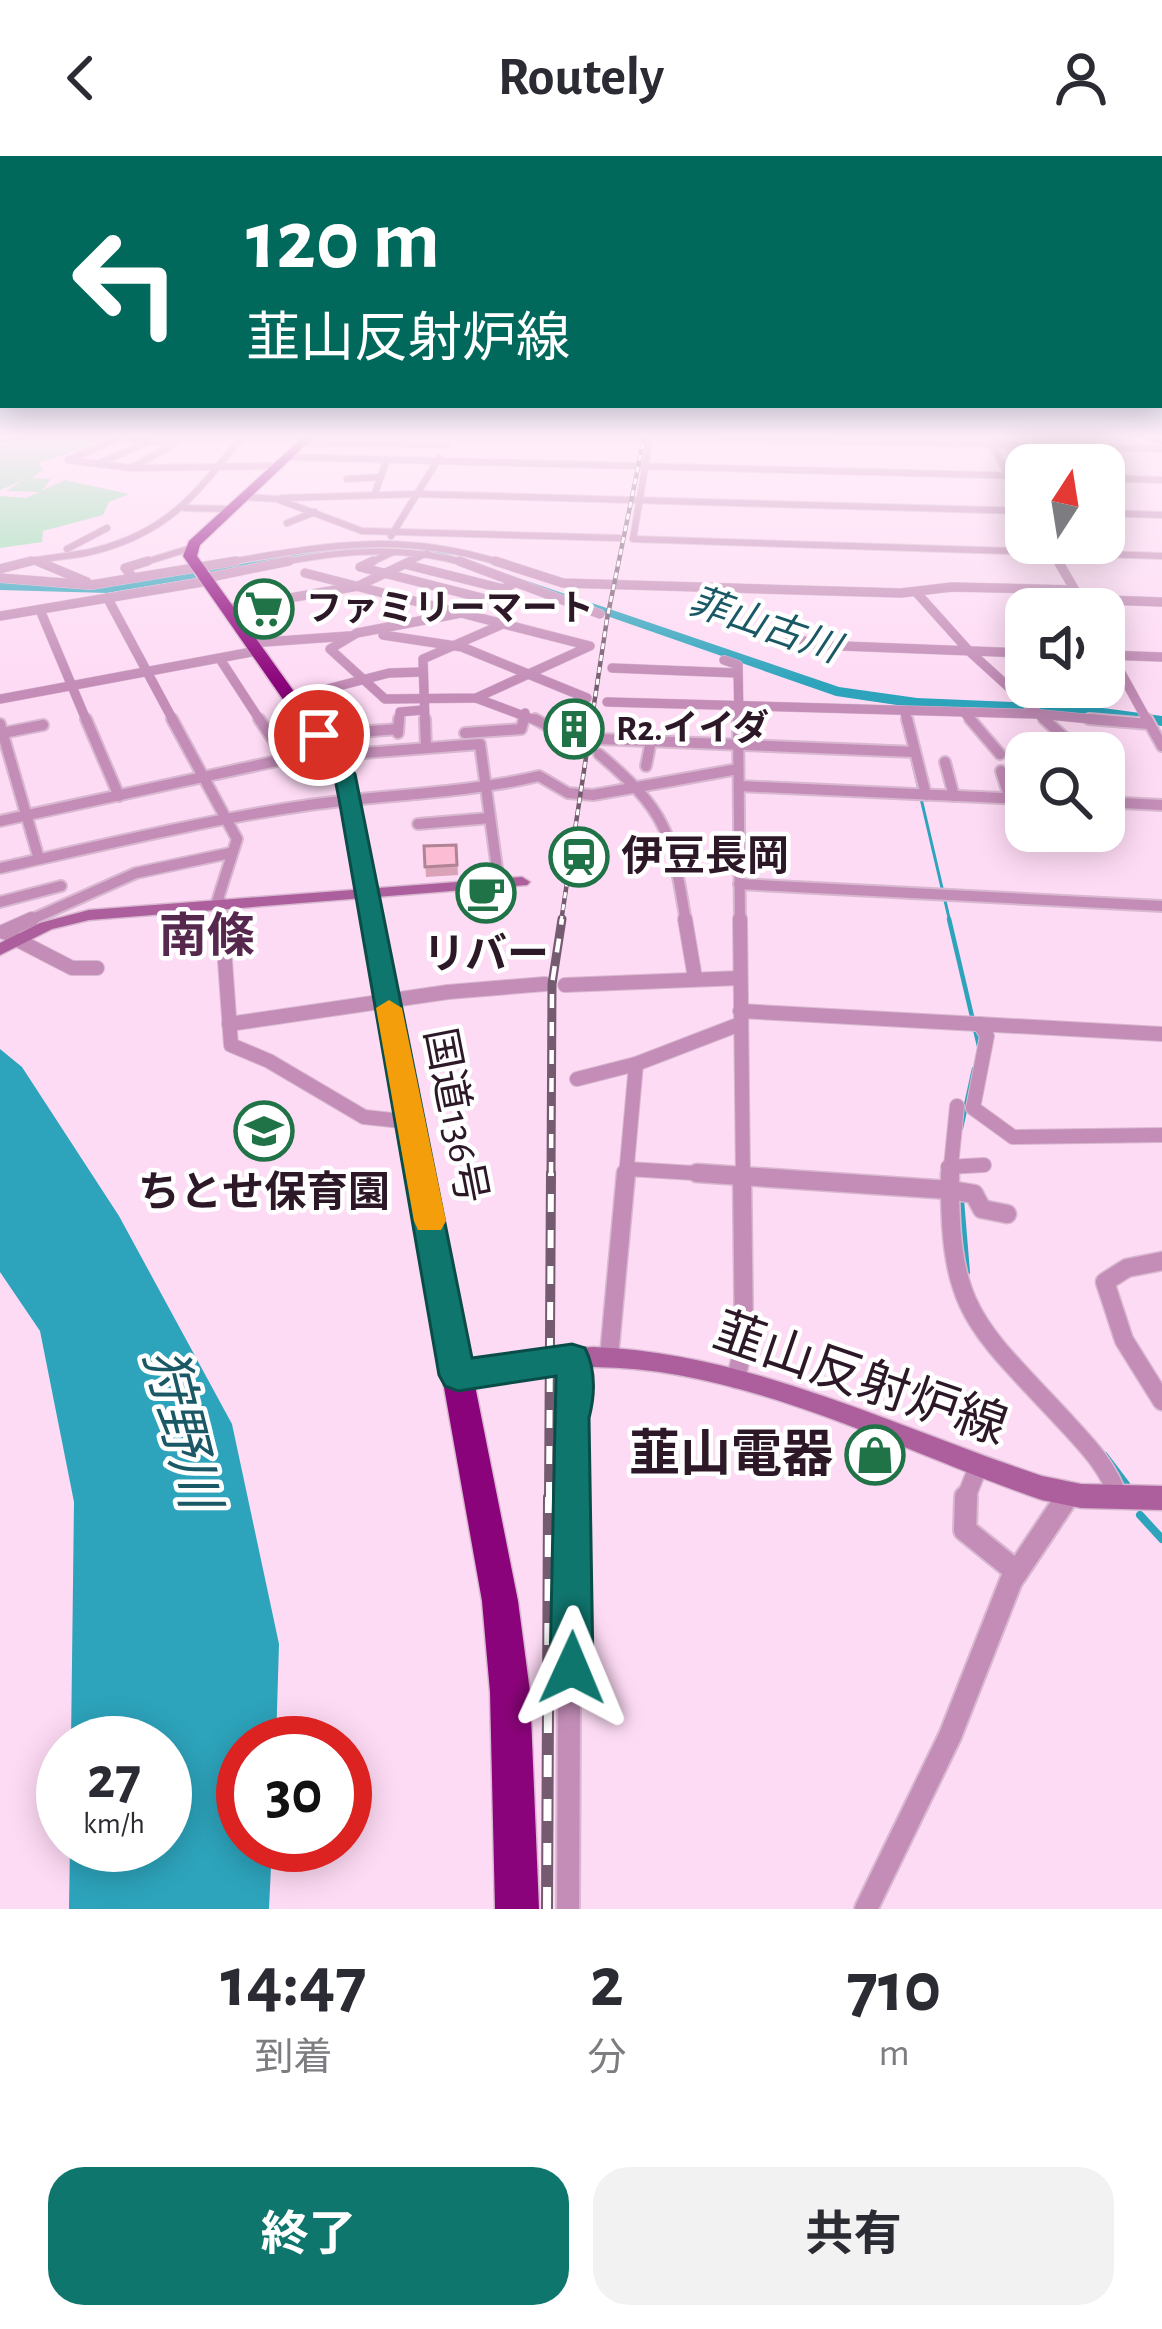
<!DOCTYPE html>
<html lang="ja">
<meta charset="utf-8">
<style>
:root{--surface:#fff;--page:#f2f2f3;--text:#2b2b33;--muted:#7c7c81;--accent:#0f766e}
body{margin:0;font-family:"Alegreya Sans","Noto Sans JP",sans-serif;background:var(--page);color:var(--text);height:100vh;display:flex;flex-direction:column;font-size:45px;white-space:nowrap}
*{box-sizing:border-box;margin:0}
p{font-size:39px;color:var(--muted)}
.icon{flex:none;width:66px;height:66px;fill:none;stroke:currentColor;stroke-width:2;stroke-linecap:round;stroke-linejoin:round}
.map{position:relative;height:1753px;overflow:hidden}
.drawer{display:flex;flex-direction:column;background:var(--surface);flex:1}
.drawer>*{flex:none}
.guide{position:absolute;left:0px;top:0px;width:1164px;height:252px;box-shadow:0 6px 30px #0003;background:#00695c;color:#fff;overflow:hidden}
.needle{width:78px;rotate:12deg}
.tools{position:absolute;left:1005px;top:288px;display:grid;gap:24px}
.tools a{display:grid;place-items:center;width:120px;height:120px;border-radius:24px;background:var(--surface);box-shadow:0 6px 30px #0003;font-size:60px}
.speed{position:absolute;left:36px;top:1560px;display:flex;gap:24px;font-size:60px;font-weight:700;text-align:center}
.speed>*{display:grid;place-content:center;width:156px;height:156px;border-radius:50%;background:var(--surface);box-shadow:0 6px 30px #0003;line-height:1}
.speed small{font-size:30px;font-weight:400}
.speed .limit{border:18px solid #d22;background:#fff;color:#111}
.pin{position:absolute;display:grid;place-items:center;width:102px;height:102px;color:#fff;margin:-51px;border:6px solid #fff;border-radius:50%;box-shadow:0 3px 12px #0007}
.me{position:absolute;width:132px;margin:-66px;rotate:1deg;stroke-linejoin:round;filter:drop-shadow(0 0 9px #0008)}
.turn{display:flex;align-items:center;gap:42px;height:252px;padding:0 48px;font-size:54px}
.turn .icon{width:156px;height:156px;stroke-width:2.5}
.turn b{display:block;font-size:84px;line-height:102px}
.eta{display:flex;justify-content:space-evenly;align-items:center;height:204px;text-align:center}
.eta b{font-size:72px;font-weight:700;line-height:84px}
.cta{display:flex;gap:24px;margin-top:auto;padding:24px 48px}
.cta a{flex:1;height:138px;border-radius:36px;background:var(--accent);color:#fff;font-size:48px;font-weight:700;line-height:138px;text-align:center}
.cta a+a{background:var(--page);color:var(--text)}
header{display:flex;justify-content:space-between;align-items:center;height:156px;padding:0 48px;background:var(--surface);font-size:54px;font-weight:700}
.map>svg:first-child{display:block}
</style>
<header><svg class="icon" aria-label="back" viewBox="0 0 24 24"><path d="M15 5l-7 7 7 7"/></svg>Routely<svg class="icon" aria-label="person" viewBox="0 0 24 24"><circle cx="12" cy="8" r="4"/><path d="M4 21q1-7 8-7t8 7"/></svg></header>
<div class="map">
<svg width="1162" height="1753" viewBox="0 0 1162 1753">
<rect width="100%" height="100%" fill="#fedbf5"/>
<g fill="#8bdfa9">
<path d="M0,282H112L39,307L43,314L32,322L51,323L41,336L6,335L25,323L0,334Z"/>
<path d="M65,324L129,338L109,346L103,359L43,375L42,386L0,392V340L26,342Z"/>
</g>
<path fill="#2da4bc" d="M0,893L22,911L119,1060L232,1268L279,1488L276,1587H243V1689H272L269,1753H69L70,1689H165V1587H71L74,1346L40,1175L0,1116Z"/>
<g fill="none" stroke-linecap="round" stroke-linejoin="round">
<path stroke="#2da4bc" stroke-width="3" d="M912,604L950,766"/>
<g stroke="#2da4bc" stroke-width="4.5">
<path d="M949,763L979,890"/>
<path d="M961,972L974,913"/>
</g>
<g stroke="#2da4bc" stroke-width="6">
<path d="M961,1043L967,1116"/>
<path d="M1105,1299L1127,1328"/>
</g>
<path stroke="#2da4bc" stroke-width="8" d="M1140,1359L1162,1383"/>
<g fill="#2da4bc" fill-rule="evenodd">
<path d="M370,386L376,390L375,393L107,437L0,434V426L107,429Z"/>
<path d="M418,388L839,531L917,542L1081,549L1162,560V570L1081,559L917,552L836,540L418,394Z"/>
</g>
<defs>
<g id="street-far5">
<path d="M129,282L174,288L131,312"/>
<path d="M650,282L633,383L1162,400"/>
<path d="M723,282L1162,293"/>
<path d="M990,286L1026,350"/>
<path d="M302,288L447,289"/>
<path d="M288,301L1026,320"/>
<path d="M68,304L131,312L278,310"/>
<path d="M68,304L119,282"/>
<path d="M102,306L148,286"/>
<path d="M1104,322L1162,324"/>
<path d="M347,323L381,321"/>
<path d="M375,337L387,303"/>
<path d="M417,338L1026,355"/>
<path d="M245,341L277,343L362,375L619,382"/>
<path d="M282,342L416,338"/>
<path d="M185,352L232,353"/>
<path d="M1104,357L1162,359"/>
<path d="M287,367L315,356"/>
<path d="M391,380L439,302"/>
<path d="M1049,390L1059,408"/>
<path d="M67,393L107,372"/>
<path d="M37,405L44,408"/>
<path d="M20,408C45,401 70,401 94,395C169,376 196,338 241,282"/>
<path d="M139,408L191,392"/>
<path d="M218,408C324,390 398,374 504,408"/>
<path d="M274,408C341,394 403,389 469,408"/>
<path d="M367,408L393,396"/>
<path d="M404,408L427,397"/>
</g>
<g id="street-far4">
<path d="M37,405L87,426"/>
<path d="M373,405L360,411L486,443"/>
<path d="M459,405L600,458"/>
<path d="M495,405L563,427L901,437L952,431L1074,434"/>
<path d="M1058,405L1077,438"/>
<path d="M404,408L504,433"/>
<path d="M0,413L31,405"/>
<path d="M305,417L461,457"/>
<path d="M0,422L91,429L236,405"/>
<path d="M134,422L125,412L148,405"/>
<path d="M206,422L289,405"/>
<path d="M916,436L969,495L1047,566"/>
<path d="M108,443L174,566"/>
<path d="M1080,443L1162,446"/>
<path d="M227,453L358,430L411,405"/>
<path d="M40,454L87,566"/>
<path d="M461,457L590,490L476,542L385,543L330,493L357,477Z"/>
<path d="M461,457L514,427"/>
<path d="M0,460L208,425"/>
<path d="M383,479L462,491L587,542"/>
<path d="M789,480L817,489L1026,497"/>
<path d="M1104,486L1148,566"/>
<path d="M252,487L349,480"/>
<path d="M1107,499L1162,501"/>
<path d="M220,503L261,566"/>
<path d="M724,504L738,509L739,566"/>
<path d="M612,512L737,517"/>
<path d="M292,542L389,517L422,516"/>
<path d="M476,542L540,566"/>
<path d="M0,543L257,495"/>
<path d="M607,546L1038,558L1122,566"/>
<path d="M905,556L907,566"/>
<path d="M964,556L972,566"/>
<path d="M399,566L400,556L423,554"/>
<path d="M425,566L423,503L503,468"/>
<path d="M523,566L525,557"/>
</g>
<g id="street-far3">
<path d="M86,563L119,640"/>
<path d="M172,563L237,683L217,746"/>
<path d="M259,563L286,603"/>
<path d="M425,563L426,592"/>
<path d="M535,563L581,589"/>
<path d="M738,563L740,766"/>
<path d="M907,563L926,639"/>
<path d="M970,563L1000,598"/>
<path d="M1044,563L1082,597"/>
<path d="M1089,563L1149,568"/>
<path d="M1147,563L1162,590"/>
<path d="M0,568L39,703"/>
<path d="M3,577L43,569"/>
<path d="M398,577L399,563"/>
<path d="M465,577L521,573L524,563"/>
<path d="M319,579L398,573"/>
<path d="M599,583L915,596"/>
<path d="M599,598C670,658 671,678 686,766"/>
<path d="M945,606L954,640"/>
<path d="M646,610L651,585"/>
<path d="M1001,615L1010,643"/>
<path d="M1104,623L1115,647"/>
<path d="M739,630L1026,643"/>
<path d="M1104,646L1162,649"/>
<path d="M0,665L286,603L480,588L499,727"/>
<path d="M418,668L490,662"/>
<path d="M0,712C103,689 205,664 309,649C386,638 463,638 539,620L568,637L593,639L738,613"/>
<path d="M739,728L1162,750"/>
<path d="M0,746L61,730"/>
<path d="M221,746L222,766"/>
<path d="M26,766L136,717L230,697"/>
</g>
<g id="street-far2">
<path d="M222,763L231,889L269,905L364,961L411,966"/>
<path d="M685,763L695,822"/>
<path d="M740,763L743,1020"/>
<path d="M3,776L32,763"/>
<path d="M10,780L72,812H97"/>
<path d="M565,829L740,822"/>
<path d="M740,855L1162,878"/>
<path d="M229,868L448,836L545,828"/>
<path d="M980,868L987,880L973,952L1013,981L1162,979"/>
<path d="M577,923L636,908L740,868"/>
<path d="M948,1011L984,1009"/>
<path d="M628,1013L743,1020"/>
<path d="M626,1020L636,908"/>
<path d="M950,1020L957,950"/>
</g>
<g id="street-far1">
<path d="M697,1017L950,1034L974,1038L982,1053L1007,1058"/>
<path d="M950,1017C949,1153 972,1166 1060,1260C1084,1286 1108,1309 1119,1343"/>
<path d="M1162,1105L1127,1112L1105,1126L1124,1184L1162,1245"/>
<path d="M609,1201L626,1017"/>
<path d="M736,1223L744,1187L742,1017"/>
<path d="M570,1344C570,1296 577,1249 572,1203"/>
<path d="M965,1344L978,1311"/>
<path d="M1065,1344L1069,1338"/>
</g>
<g id="street">
<path d="M966,1341L965,1374L1017,1416"/>
<path d="M568,1753L570,1341"/>
<path d="M866,1753L950,1580L1011,1425L1067,1341"/>
</g>
<g id="secondary">
<path d="M1149,282L1162,284V289L1150,284Z"/>
<path d="M522,721L530,726L527,729L89,764L52,773L0,799V787L40,767L89,754Z"/>
<path d="M593,1191C751,1197 895,1271 1042,1320L1081,1328L1162,1330V1354L1081,1352L1042,1344C900,1295 747,1212 595,1211C549,1211 503,1222 458,1229L450,1226L446,1219L450,1212L458,1209L554,1194Z"/>
</g>
<path id="highway" d="M302,282H313L200,389L197,400L353,618L518,1445L530,1536L539,1753H495L490,1536L482,1445L335,618L183,400L189,385Z"/>
</defs>
<use href="#street-far5" stroke="#d8b8d0" stroke-width="8"/>
<use href="#street-far4" stroke="#d8b8d0" stroke-width="10"/>
<use href="#street-far3" stroke="#d8b8d0" stroke-width="14"/>
<use href="#street-far2" stroke="#d8b8d0" stroke-width="16"/>
<use href="#street-far1" stroke="#d8b8d0" stroke-width="21"/>
<use href="#street" stroke="#d8b8d0" stroke-width="26"/>
<use href="#secondary" stroke="#d8b8d0" stroke-width="3"/>
<use href="#highway" stroke="#d8b8d0" stroke-width="3"/>
<use href="#street-far5" stroke="#c38db7" stroke-width="6"/>
<use href="#street-far4" stroke="#c38db7" stroke-width="9"/>
<use href="#street-far3" stroke="#c38db7" stroke-width="10"/>
<use href="#street-far2" stroke="#c38db7" stroke-width="14"/>
<use href="#street-far1" stroke="#c38db7" stroke-width="18"/>
<use href="#street" stroke="#c38db7" stroke-width="22"/>
<use href="#secondary" fill="#ad5e9d" fill-rule="evenodd"/>
<use href="#highway" fill="#8b037a" fill-rule="evenodd"/>
<defs>
<path id="rail-far3" d="M561,766L607,463L644,282"/>
<path id="rail-far2" d="M551,1020L552,828L562,763"/>
<path id="rail-far1" d="M549,1344L551,1017"/>
<path id="rail" d="M547,1753L549,1341"/>
</defs>
<use href="#rail-far3" stroke="#755b6f" stroke-width="4.5"/>
<use href="#rail-far2" stroke="#755b6f" stroke-width="9"/>
<use href="#rail-far1" stroke="#755b6f" stroke-width="10"/>
<use href="#rail" stroke="#755b6f" stroke-width="12"/>
<use href="#rail-far3" stroke="#fff" stroke-width="3" stroke-dasharray="6" stroke-linecap="butt"/>
<use href="#rail-far2" stroke="#fff" stroke-width="4.5" stroke-dasharray="14" stroke-linecap="butt"/>
<use href="#rail-far1" stroke="#fff" stroke-width="6" stroke-dasharray="18" stroke-linecap="butt"/>
<use href="#rail" stroke="#fff" stroke-width="8" stroke-dasharray="22" stroke-linecap="butt"/>
</g>
<path fill="#d9a2b6" d="M456,689L458,719L426,721L424,690Z"/>
<path fill="#fcbcd4" stroke="#b08494" stroke-width="3" d="M456,689L457,709L425,711L424,690Z"/>
<linearGradient id="sky" x2="0" y2="1"><stop stop-color="#5daed6"/><stop offset="0.53" stop-color="#ffeffa"/><stop offset="1" stop-color="#ffeffa" stop-opacity="0"/></linearGradient>
<rect width="1162" height="528" fill="url(#sky)"/>
<path fill="#0f766e" stroke="#0a4d48" stroke-width="3" d="M312,575H326L355,618L472,1202L572,1188L585,1192C596,1214 595,1239 589,1262L593,1512L587,1528L572,1534L556,1528L550,1512L556,1220L458,1235L445,1230L439,1219L339,643L334,618L309,579Z"/>
<path fill="#f59e0b" d="M389,844L402,852L446,1065L441,1074H418L414,1065L376,852Z"/>
<defs>
<symbol id="supermarket-ring" viewBox="-11 -11 22 22"><circle r="9.5" fill="#fff" stroke="#1f7346" stroke-width="1.5"/><path d="M-6-5.5h2.5l.6 2H6L4.5 2H-2.5L-4.4-4H-6ZM-1.5 3.2a1.3 1.3 0 1 0 .1 0ZM3 3.2a1.3 1.3 0 1 0 .1 0Z" fill="#1f7346"/></symbol>
<symbol id="building-ring" viewBox="-11 -11 22 22"><circle r="9.5" fill="#fff" stroke="#1f7346" stroke-width="1.5"/><path d="M-4-6H4V6H1V3H-1V6H-4ZM-2.5-4.3h1.7v1.8h-1.7ZM.8-4.3h1.7v1.8H.8ZM-2.5-1h1.7V.8h-1.7ZM.8-1h1.7V.8H.8Z" fill="#1f7346"/></symbol>
<symbol id="station-ring" viewBox="-11 -11 22 22"><circle r="9.5" fill="#fff" stroke="#1f7346" stroke-width="1.5"/><path d="M-3-6H3Q5-6 5-4V2Q5 4 3 4L4.5 6H3L1.5 4h-3L-3 6H-4.5L-3 4Q-5 4-5 2V-4Q-5-6-3-6ZM-3.5-4v3h7v-3ZM-3.5 1v1.5H-2V1ZM2 1v1.5H3.5V1Z" fill="#1f7346"/></symbol>
<symbol id="cafe-ring" viewBox="-11 -11 22 22"><circle r="9.5" fill="#fff" stroke="#1f7346" stroke-width="1.5"/><path d="M-5.5-4.5H6V0H3Q3 3.5 0 3.5H-2.5Q-5.5 3.5-5.5 0ZM3-3.2v2h1.7v-2ZM-6 4.5H4V6H-6Z" fill="#1f7346"/></symbol>
<symbol id="school-ring" viewBox="-11 -11 22 22"><circle r="9.5" fill="#fff" stroke="#1f7346" stroke-width="1.5"/><path d="M0-5L7-2L0 1L-7-2ZM-4 1L0 2.5L4 1V4Q0 6-4 4Z" fill="#1f7346"/></symbol>
<symbol id="shop-ring" viewBox="-11 -11 22 22"><circle r="9.5" fill="#fff" stroke="#1f7346" stroke-width="1.5"/><path d="M-5-2.5h2.3a2.7 3.5 0 0 1 5.4 0H5L5.5 6h-11ZM-1.5-2.5h3a1.5 2.3 0 0 0-3 0Z" fill="#1f7346"/></symbol>
</defs>
<g fill-rule="evenodd">
<use href="#supermarket-ring" x="231" y="420" width="66" height="66"/>
<use href="#building-ring" x="541" y="540" width="66" height="66"/>
<use href="#station-ring" x="546" y="668" width="66" height="66"/>
<use href="#cafe-ring" x="453" y="704" width="66" height="66"/>
<use href="#school-ring" x="231" y="942" width="66" height="66"/>
<use href="#shop-ring" x="842" y="1266" width="66" height="66"/>
</g>
<g text-anchor="middle" dominant-baseline="central" stroke-width="9" stroke-linejoin="round" paint-order="stroke">
<g font-size="36" font-weight="bold" fill="#2d1828" stroke="#fff" text-anchor="start">
<text x="306" y="453">ファミリーマート</text>
<text x="616" y="573">R2.イイダ</text>
</g>
<g font-size="39" font-style="italic" fill="#1a5865" stroke="#fff">
<text transform="translate(764 470) rotate(19)">菲山古川</text>
</g>
<g font-size="42" font-weight="bold" fill="#2d1828" stroke="#fff">
<text x="621" y="701" text-anchor="start">伊豆長岡</text>
<text x="486" y="799">リバー</text>
<text x="264" y="1037">ちとせ保育園</text>
</g>
<g font-size="42" fill="#2d1828" stroke="#fff">
<text transform="translate(455 960) rotate(79)">国道136号</text>
</g>
<g font-size="48" font-weight="bold" fill="#56284d" stroke="#fff">
<text x="207" y="782">南條</text>
</g>
<g font-size="51" fill="#2d1828" stroke="#fff">
<text transform="translate(860 1224) rotate(19)">韮山反射炉線</text>
</g>
<g font-size="51" font-weight="bold" fill="#2d1828" stroke="#fff" text-anchor="end">
<text x="833" y="1299">韮山電器</text>
</g>
<g font-size="54" font-style="italic" fill="#1a5865" stroke="#fff">
<text transform="translate(180 1273) rotate(76)">狩野川</text>
</g>
</g>
</svg>
<div class="tools">
<a><svg class="needle" viewBox="-14 -14 28 28"><path d="M0-13l5 13h-10z" fill="#e53935"/><path d="M0 13l5-13h-10z" fill="#7c7c81"/></svg></a>
<a><svg class="icon" aria-label="sound" viewBox="0 0 24 24"><path d="M4 9h4l5-4v14l-5-4H4zM17 9q2 3 0 6"/></svg></a>
<a><svg class="icon" aria-label="search" viewBox="0 0 24 24"><circle cx="10" cy="10" r="6"/><path d="M15 15l6 6"/></svg></a>
</div>
<div class="speed"><div>27<small>km/h</small></div><div class="limit">30</div></div>
<div class="pin" style="left:319px;top:579px;background:#d93025"><svg class="icon" aria-label="arrive" viewBox="0 0 24 24"><path d="M6 21V4h12l-3 4 3 4H6"/></svg></div>
<svg class="me" style="left:572px;top:1512px" viewBox="-20 -20 40 40"><path d="M0-17L14 15 0 8-14 15z" fill="#0f766e" stroke="#fff" stroke-width="4"/></svg>
<div class="guide">
<div class="turn"><svg class="icon" aria-label="left" viewBox="0 0 24 24"><path d="M17 20v-9H6M10 6l-5 5 5 5"/></svg><div><b>120 m</b>韮山反射炉線</div></div>
</div>
</div>
<section class="drawer">
<div class="eta">
<div><b>14:47</b><p>到着</p></div>
<div><b>2</b><p>分</p></div>
<div><b>710</b><p>m</p></div>
</div>
<div class="cta"><a>終了</a><a>共有</a></div>
</section>
